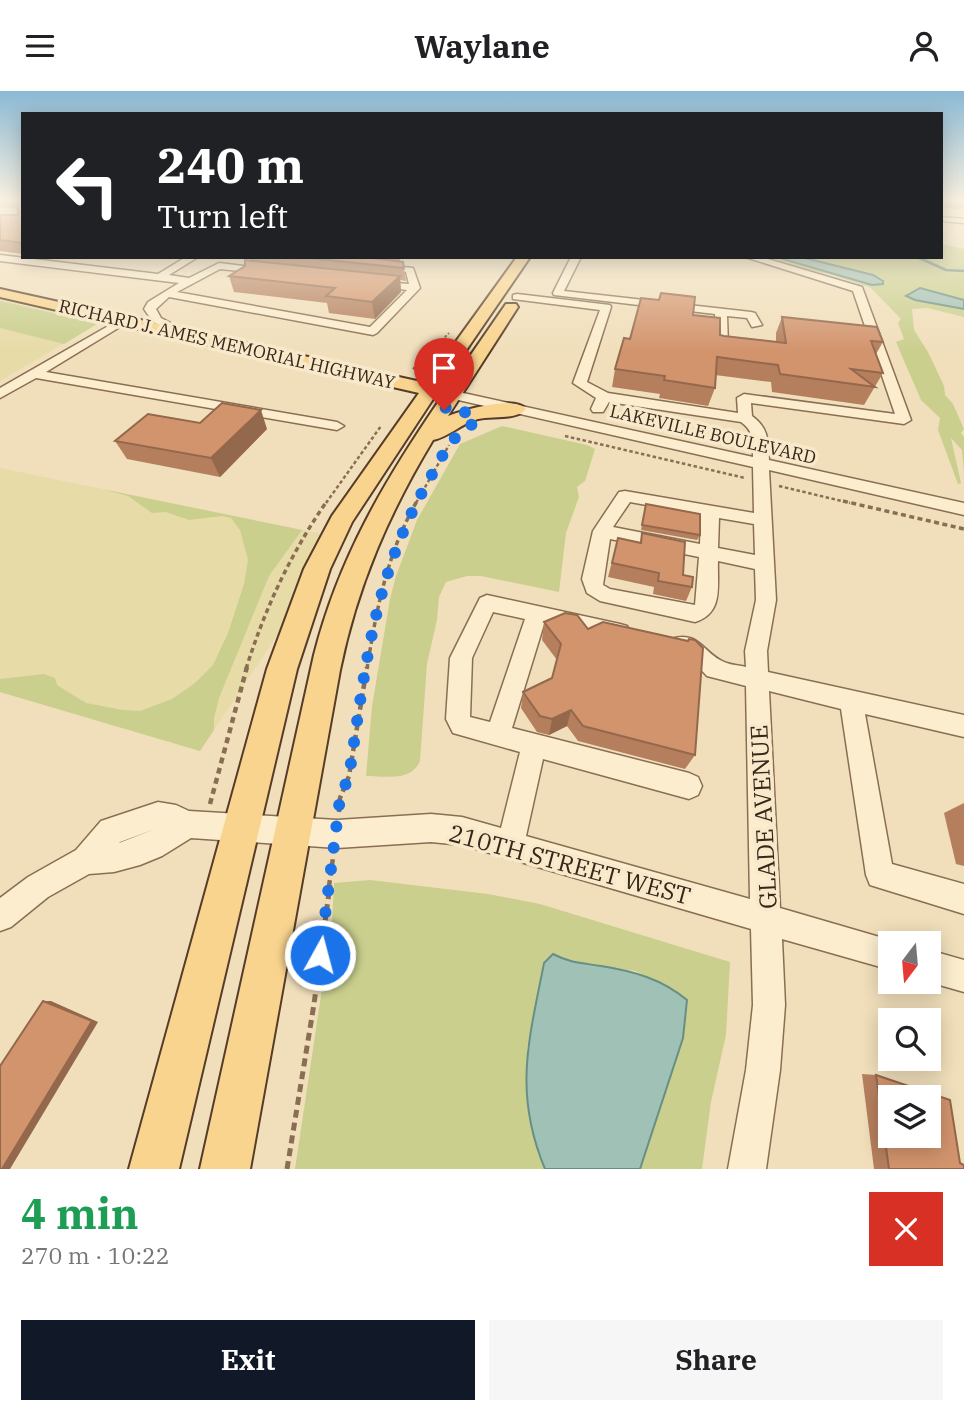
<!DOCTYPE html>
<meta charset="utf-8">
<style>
:root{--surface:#fff;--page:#f6f6f6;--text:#202124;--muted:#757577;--accent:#111827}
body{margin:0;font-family:"IBM Plex Serif",serif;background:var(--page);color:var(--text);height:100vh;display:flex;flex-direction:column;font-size:26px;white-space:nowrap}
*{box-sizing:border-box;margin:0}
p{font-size:23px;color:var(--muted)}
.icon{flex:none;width:38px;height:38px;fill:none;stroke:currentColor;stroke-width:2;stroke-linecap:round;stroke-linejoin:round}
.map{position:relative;height:1078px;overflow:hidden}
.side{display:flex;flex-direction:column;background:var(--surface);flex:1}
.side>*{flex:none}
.banner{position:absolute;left:21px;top:21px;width:922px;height:147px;border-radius:0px;box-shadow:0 4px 18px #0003;background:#202124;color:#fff;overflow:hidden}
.needle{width:46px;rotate:196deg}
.fabs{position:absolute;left:878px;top:840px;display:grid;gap:14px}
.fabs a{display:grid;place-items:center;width:63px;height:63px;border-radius:0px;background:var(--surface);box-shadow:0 4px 18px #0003;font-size:35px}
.pin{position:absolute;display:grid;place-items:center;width:60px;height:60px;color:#fff;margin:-72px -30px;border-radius:50% 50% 50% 0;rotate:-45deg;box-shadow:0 0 7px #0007}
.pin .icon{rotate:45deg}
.me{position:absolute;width:77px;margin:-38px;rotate:7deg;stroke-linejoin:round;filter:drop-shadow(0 0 5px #0008)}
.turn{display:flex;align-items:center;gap:24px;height:147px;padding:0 21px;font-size:32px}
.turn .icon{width:91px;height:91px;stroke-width:2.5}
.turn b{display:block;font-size:49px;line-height:60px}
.round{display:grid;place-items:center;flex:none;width:74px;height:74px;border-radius:0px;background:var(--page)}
.headline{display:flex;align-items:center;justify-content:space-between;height:119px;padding:0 21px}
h1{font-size:42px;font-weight:700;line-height:52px;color:#1e9e55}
.button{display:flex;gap:14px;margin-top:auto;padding:14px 21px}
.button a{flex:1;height:80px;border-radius:0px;background:var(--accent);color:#fff;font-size:28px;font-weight:700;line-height:80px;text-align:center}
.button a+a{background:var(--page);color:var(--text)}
header{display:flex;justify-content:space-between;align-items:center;height:91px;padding:0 21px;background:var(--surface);font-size:32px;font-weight:700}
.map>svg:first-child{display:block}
</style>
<header><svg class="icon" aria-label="menu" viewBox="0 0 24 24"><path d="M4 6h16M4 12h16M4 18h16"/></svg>Waylane<svg class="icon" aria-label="person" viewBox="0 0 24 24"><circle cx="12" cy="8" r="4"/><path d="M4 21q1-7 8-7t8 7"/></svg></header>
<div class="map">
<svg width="964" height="1078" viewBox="0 0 964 1078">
<rect width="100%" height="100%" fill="#f1dfbb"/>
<g fill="#e7dba8">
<path d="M0,207L102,230L0,290Z"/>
<path d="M0,377L342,447L200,660L0,601Z"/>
</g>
<g fill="#cacf8e">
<path d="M942,153L964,158V209L925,198L908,202V207L964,218V226L927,217L912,218L914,239L928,261L944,295L945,304L953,313L964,338L961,342L964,346V382L962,359L951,347L961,392L958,393L938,339L940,327L921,309L896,251L904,248L898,232L901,228L871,197L829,183L794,177L771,166L880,194L883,188L873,184L801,166H942Z"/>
<path d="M0,210L88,230L97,233L64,253L0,237Z"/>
<path d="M502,335L587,354L595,358L585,390L577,396L579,406L566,442L559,501L481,485H467L446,491L439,506L437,529L427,573L420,670C411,691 385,685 366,685L372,615L390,508L396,485L417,429L460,353Z"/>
<path d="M102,398L302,439L269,485L219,607L214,627V639L200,660L0,601V588L44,583L55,587L57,594L86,612L123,619L140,620L172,608L195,592L213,574L228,542L244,493L248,469L240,439L231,427L222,425L189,429L166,421L152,422L128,405Z"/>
<path d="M370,789L488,803L540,813L730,871L726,944L711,1011L702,1078H640L683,947L676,899L635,880L569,871L553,864L543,872L527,958L538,1063L545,1078H295L332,831L334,792Z"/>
</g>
<g fill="#a0c1b6" stroke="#678f84" stroke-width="2">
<path d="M776,166H801L873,184L883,190V193L872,194Z"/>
<path d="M920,197L964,209V218L915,209L906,205Z"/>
<path d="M553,863C570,872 583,872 601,875C633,880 662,888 687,909L683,947L640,1078H545C513,1001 529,949 544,872Z"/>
</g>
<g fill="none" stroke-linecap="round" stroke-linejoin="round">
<path stroke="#678f84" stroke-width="2.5" d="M917,166L946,179L964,180"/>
<defs>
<g id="minor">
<path d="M942,126L964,128V132L942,130Z"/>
<path d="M0,164L158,183L186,166H198L169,184L189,187L219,172L269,178L274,181L272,183L220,178L177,201L370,236L407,199L370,194V190L409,193L406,181L372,177V173L413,177L420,197L377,242L373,244L169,206L156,218L161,227L184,239V243L180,245L153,231L144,218L148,211L179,192L0,170Z"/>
<path d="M571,166H581L564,200L751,221L755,222L762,234L752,236L747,227L727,225L728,254L742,258C736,264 721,263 716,257L715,223L554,204L553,202Z"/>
<path d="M745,166H761L862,196L911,329L904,333L751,312L752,325C769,337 768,351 769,369L964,412V424L769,379L776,509L767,560L768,581L964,624V646L865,623L892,773L964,793V823L870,794L866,784L841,618L769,600L780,817L900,852H891V879L782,848L785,914L780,979L766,1078H728L746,979L753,914L751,838L462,754L431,751L337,757L191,747L162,765L140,774L114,781L89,783L48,806L11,836L0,840V807L28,786L76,759L101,730L158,711L176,714L189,720L337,729L431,723L462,726L501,737L520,661L453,642L446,628L450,567L480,507L487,504L620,533L627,535L631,541L627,547L620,549L544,533L512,637L689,682L698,686L702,695L698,704L689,708L543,668L526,745L750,808L746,595L707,585L687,564L671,560L668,554L671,548C698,539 703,561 722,570C729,574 738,574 746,576L745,560L756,509L755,478L718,470C717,495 724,522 695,531L600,510L587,502L582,488L593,440L619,401L625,400L754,422L753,376L454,308L447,304L454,300L753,366C753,350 754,340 741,331L609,311L603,321H593L591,318L596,307L573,292L600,219L513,208V204L517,203L610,214L611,216L587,291L608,302L738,322L737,307L744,303L895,323L853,200ZM630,411L701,424L700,453L613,436ZM719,427L754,433L755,464L718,457ZM610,448L699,466L695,514L610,498L603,494ZM493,521L525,528L490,631L470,626L472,567ZM155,738L119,752L120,751Z"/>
<path d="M124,226L128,227V231L46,281L337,331L344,335L337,339L36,287L0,307V297Z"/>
<path d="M929,859L964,869V901L929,891Z"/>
</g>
<path id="major" d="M517,166H530L441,296L448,297L506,213H516L518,216L448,325C464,319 514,304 526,318C517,329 492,325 478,328C462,332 449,346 433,349C389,422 357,495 340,579L250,1078H200L314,564C339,466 385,389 441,307L435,305L352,431L330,478L297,578L179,1078H129L267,578L304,478L332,425L419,302L0,206V198L426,292Z"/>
</defs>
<use href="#minor" stroke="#896e54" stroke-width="3"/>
<use href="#major" stroke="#563c29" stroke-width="4"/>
<path stroke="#896e54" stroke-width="2" stroke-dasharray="2.5 2" stroke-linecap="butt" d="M413,278L449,242"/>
<g stroke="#896e54" stroke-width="2.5" stroke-dasharray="3.5 2.5" stroke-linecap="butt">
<path d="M565,345L745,387"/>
<path d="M779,395L850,412"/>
<path d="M326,412L381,335"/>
<path d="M416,412L449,354"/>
</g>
<g stroke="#896e54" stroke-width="3.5" stroke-dasharray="5 3.5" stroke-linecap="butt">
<path d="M843,410L964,438"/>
<path d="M246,578C265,517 291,462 327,410"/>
<path d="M367,578C376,520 387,462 417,410"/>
</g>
<g stroke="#896e54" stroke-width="4.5" stroke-dasharray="6 4.5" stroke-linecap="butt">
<path d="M210,713L247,576"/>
<path d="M339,721L340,707L349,685L367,576"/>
<path d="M329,795L333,767"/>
</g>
<path stroke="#896e54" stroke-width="5" stroke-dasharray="8 5" stroke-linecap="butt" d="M287,1078L314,913L330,794"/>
<use href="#minor" fill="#fbedce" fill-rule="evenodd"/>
<use href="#major" fill="#f9d48e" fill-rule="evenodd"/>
</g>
<g fill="#b57f5e">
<path d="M0,110H23V163L0,160V124H18V118L0,116Z"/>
<path d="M942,110H964V114L962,118L942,117Z"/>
<path d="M249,166H400V171L404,177L406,190L400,189L401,201L375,228L329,222L327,212L234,201L229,185L245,175L250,169Z"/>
<path d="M693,224L720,244L724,245L776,251V242L782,226L883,251L876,263L883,282L864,314L772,301L771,291L715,284V297L708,315L659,307L660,303L612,296L615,278L630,248Z"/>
<path d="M200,332L267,338L220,386L127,368L115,350Z"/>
<path d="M646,413L700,444L697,449L641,439Z"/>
<path d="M642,442L683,484L692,496L686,510L653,503L654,496L608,486L618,447L640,451Z"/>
<path d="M544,531L588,538L687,550L689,548L695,664L685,678L578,650L567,635L549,644L537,641L521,617L523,601L552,587L557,569L542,549Z"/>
<path d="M964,712V775L956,773L944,722Z"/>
<path d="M862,983L876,984L964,1078H874Z"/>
</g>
<g fill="#93684c">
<path d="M400,185L401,201L375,228L372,211Z"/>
<path d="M261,319L267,338L220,386L211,367Z"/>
<path d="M571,619L567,635L549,644L552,628Z"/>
<path d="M43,910H51L98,931L10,1078H2Z"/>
</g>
<g fill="#d2946d" stroke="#93684c" stroke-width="2" fill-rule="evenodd">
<path d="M23,113V152L0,149V124H18V115Z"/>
<path d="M300,166H365L403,171L404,177Z"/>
<path d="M245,169L400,185L372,211L326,205L335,197L229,185L245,175Z"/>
<path d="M661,202L695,206L693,224L720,227V244L724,245L786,252L782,226L877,236L883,251L871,250L883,282L851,278L875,296L780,283L778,274L717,266L715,297L664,289L665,285L615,278L624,247L630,248L641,207L659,209Z"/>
<path d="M222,312L261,319L211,367L115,350L148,323L200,332Z"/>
<path d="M646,413L700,423V444L642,434Z"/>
<path d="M642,442L685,451L683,484L693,486L692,496L658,490L659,482L612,472L618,447L641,452Z"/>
<path d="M565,522L577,524L588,538L603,531L688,550L689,548L695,549L703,557L695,664L583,635L571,619L552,628L540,625L523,601L552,587L561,553L544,531Z"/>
<path d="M43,910L92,930L2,1078H0V975Z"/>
<path d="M876,984L950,1009L960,1072L964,1074V1078H889ZM891,1006H929V1045H891Z"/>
</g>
<linearGradient id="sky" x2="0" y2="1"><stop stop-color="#8bb9d4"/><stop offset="0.42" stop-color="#f9f1e0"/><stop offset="1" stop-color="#f9f1e0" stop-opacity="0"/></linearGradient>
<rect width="964" height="261" fill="url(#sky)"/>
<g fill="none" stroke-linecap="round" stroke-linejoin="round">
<path stroke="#1a73e8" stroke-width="12" stroke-dasharray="0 21.6" d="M320,864L340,707L349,685C366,574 373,486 430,387C443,364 452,342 477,331L461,318L447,315L444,319"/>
</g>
<g text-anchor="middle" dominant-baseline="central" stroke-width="7" stroke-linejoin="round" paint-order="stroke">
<g font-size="18" fill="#37271a" stroke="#f8e9cb">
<text transform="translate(227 253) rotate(13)">RICHARD J. AMES MEMORIAL HIGHWAY</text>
<text transform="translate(713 343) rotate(13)">LAKEVILLE BOULEVARD</text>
</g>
<g font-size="24" fill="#37271a" stroke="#f8e9cb">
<text transform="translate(763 726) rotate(-93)">GLADE AVENUE</text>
<text transform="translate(570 773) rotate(15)">210TH STREET WEST</text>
</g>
</g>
</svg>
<div class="fabs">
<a><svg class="needle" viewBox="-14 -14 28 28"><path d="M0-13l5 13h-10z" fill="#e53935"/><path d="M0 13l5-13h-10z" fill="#757577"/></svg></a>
<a><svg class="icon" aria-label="search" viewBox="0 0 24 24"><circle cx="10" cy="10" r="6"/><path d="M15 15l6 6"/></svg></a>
<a><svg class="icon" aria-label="layers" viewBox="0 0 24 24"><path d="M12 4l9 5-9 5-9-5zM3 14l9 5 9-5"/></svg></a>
</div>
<div class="pin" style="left:444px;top:319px;background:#d93025"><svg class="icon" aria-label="arrive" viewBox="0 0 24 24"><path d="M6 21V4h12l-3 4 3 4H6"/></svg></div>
<svg class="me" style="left:320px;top:864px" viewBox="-20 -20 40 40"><circle r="17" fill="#1a73e8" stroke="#fff" stroke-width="3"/><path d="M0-11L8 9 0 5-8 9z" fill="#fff"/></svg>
<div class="banner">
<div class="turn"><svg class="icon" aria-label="left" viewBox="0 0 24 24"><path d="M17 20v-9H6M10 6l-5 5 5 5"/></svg><div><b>240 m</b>Turn left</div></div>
</div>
</div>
<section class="side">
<div class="headline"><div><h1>4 min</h1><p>270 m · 10:22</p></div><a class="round" style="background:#d93025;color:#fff"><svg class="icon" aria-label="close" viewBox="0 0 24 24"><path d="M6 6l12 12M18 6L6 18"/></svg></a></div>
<div class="button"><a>Exit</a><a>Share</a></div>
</section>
